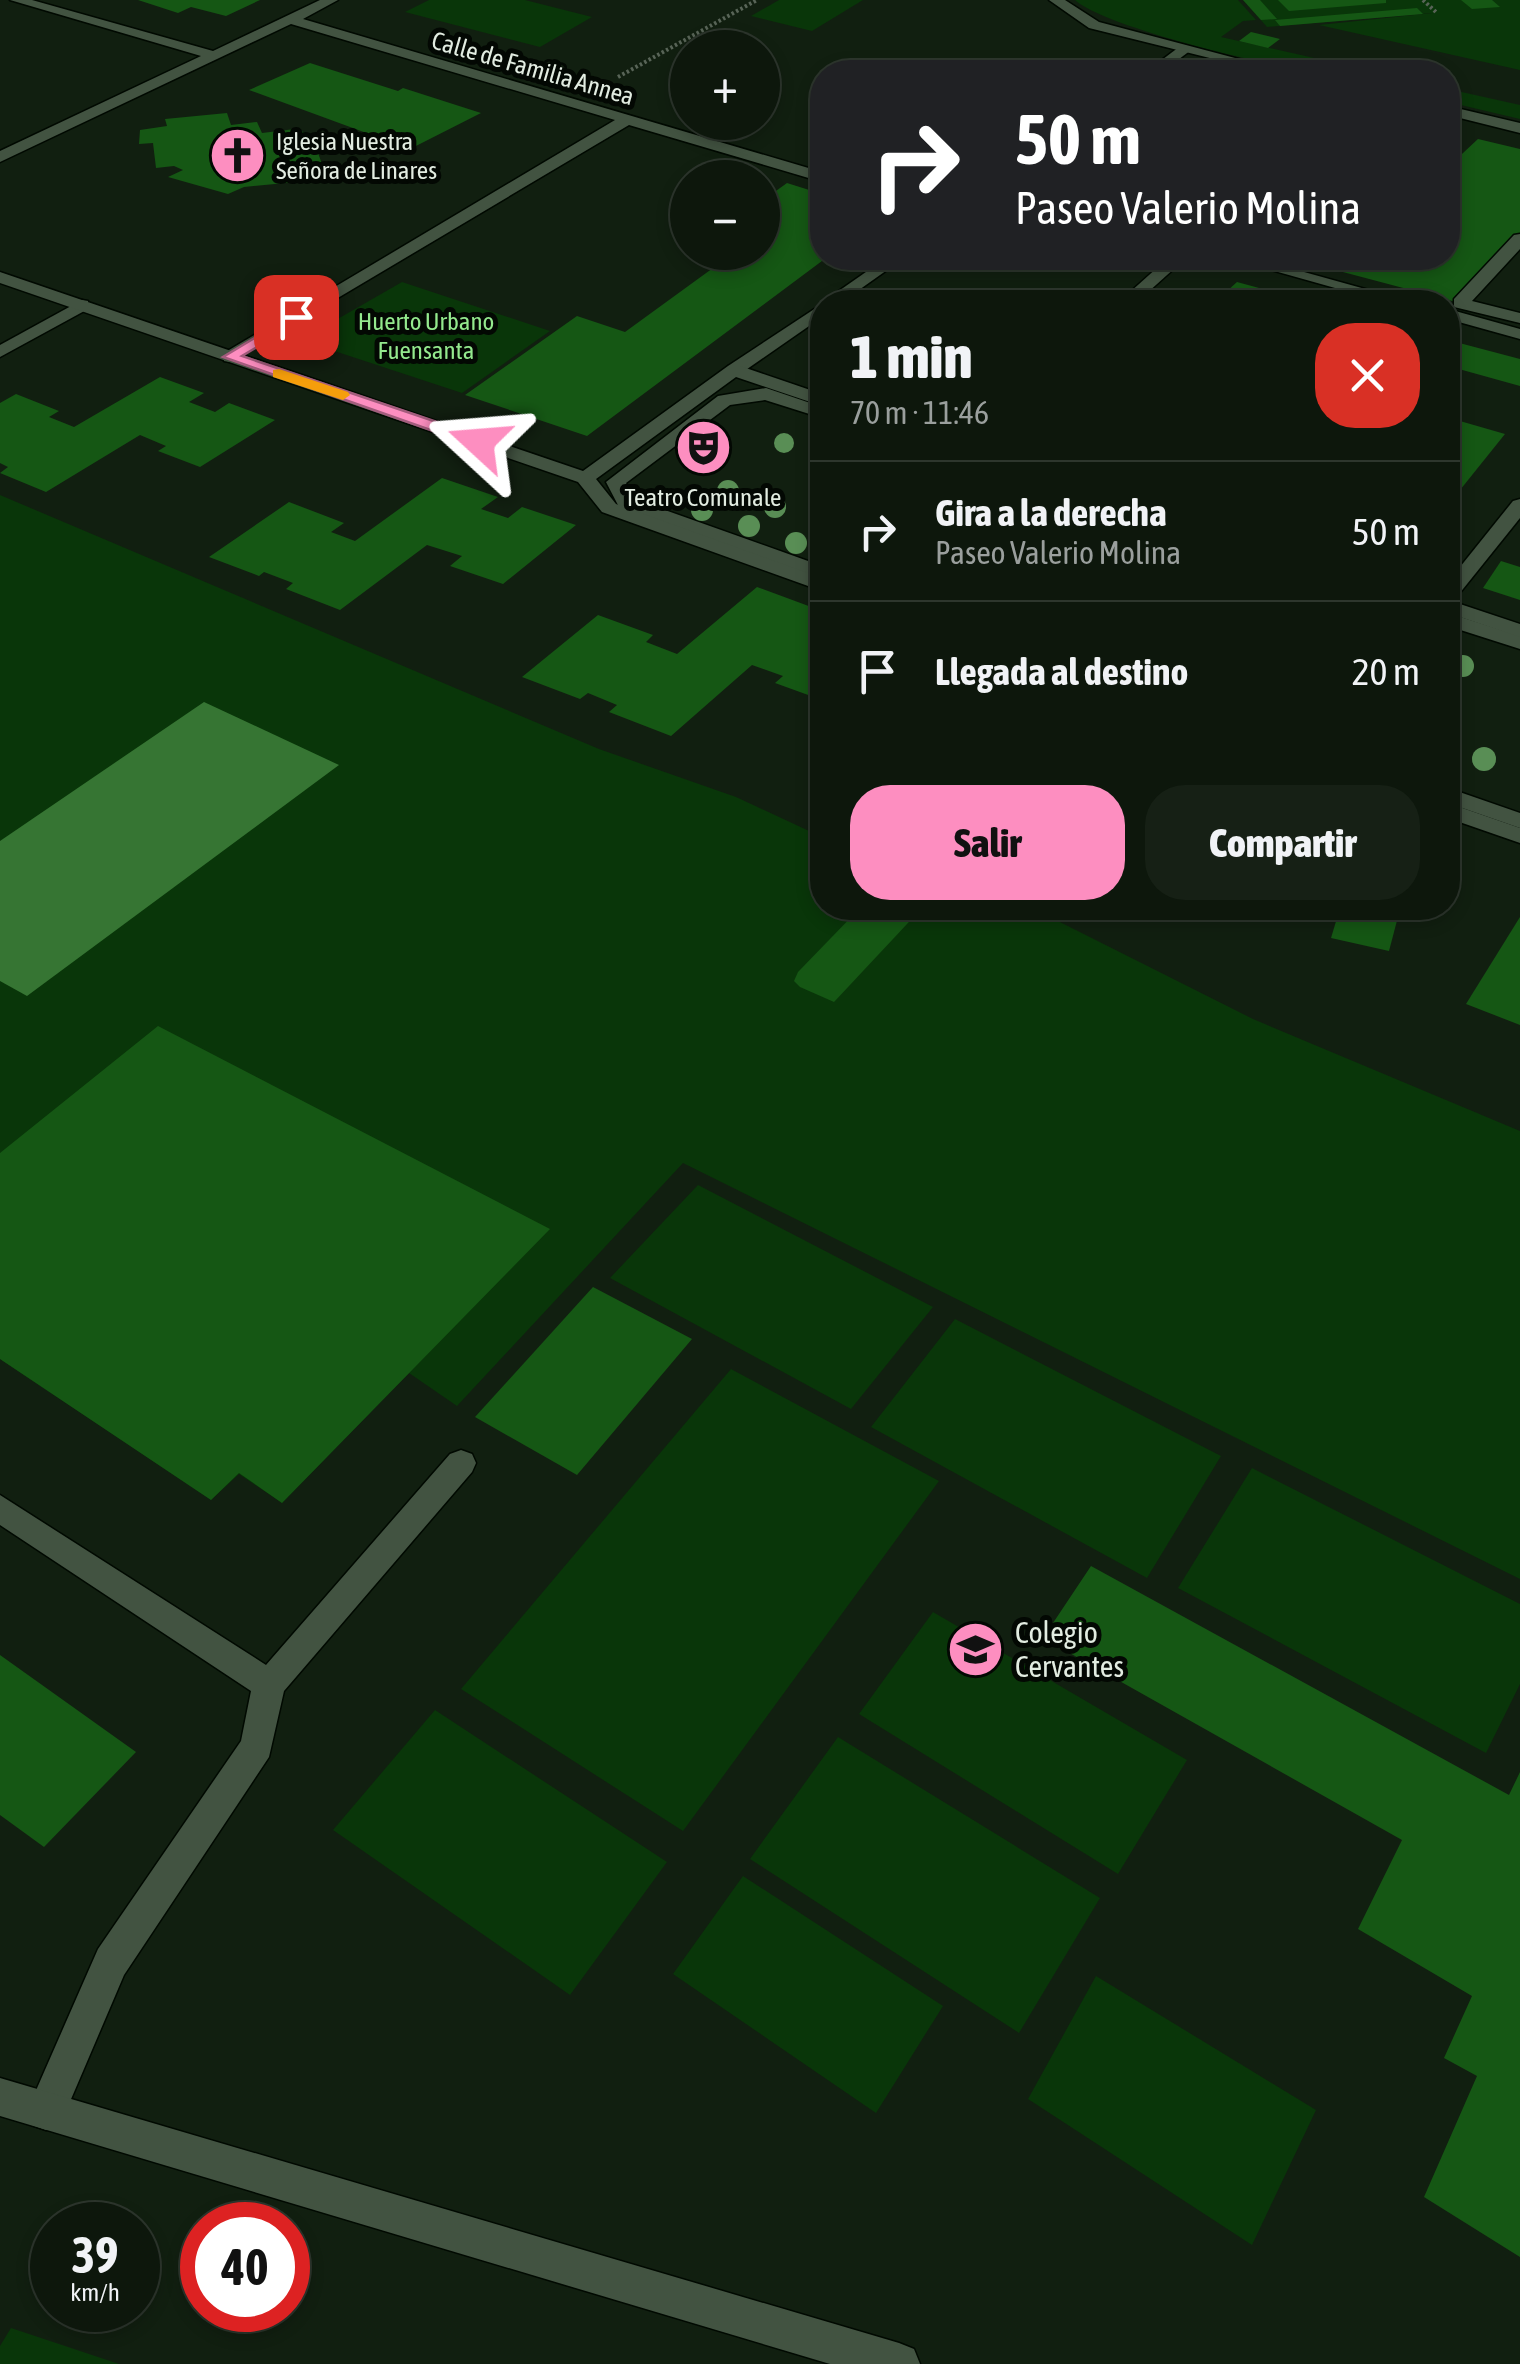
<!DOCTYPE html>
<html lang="es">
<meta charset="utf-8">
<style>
:root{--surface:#0d170c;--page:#162015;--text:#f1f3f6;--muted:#9a9f9d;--line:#2d362d;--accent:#fd8ec0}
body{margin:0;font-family:"Asap Condensed",sans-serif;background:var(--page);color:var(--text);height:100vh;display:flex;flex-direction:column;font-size:38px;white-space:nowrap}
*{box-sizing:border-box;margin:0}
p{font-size:32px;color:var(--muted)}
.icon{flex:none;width:55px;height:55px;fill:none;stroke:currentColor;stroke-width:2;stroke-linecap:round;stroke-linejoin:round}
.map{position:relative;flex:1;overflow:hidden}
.side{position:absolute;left:810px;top:290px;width:650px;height:630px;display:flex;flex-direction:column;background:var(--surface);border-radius:40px;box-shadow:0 5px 15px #0003,0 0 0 2px var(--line)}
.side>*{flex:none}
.top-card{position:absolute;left:810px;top:60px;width:650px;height:210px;border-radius:40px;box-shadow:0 5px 15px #0003,0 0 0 2px var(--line);background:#202124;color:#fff;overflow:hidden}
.fabs{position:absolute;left:670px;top:30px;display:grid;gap:20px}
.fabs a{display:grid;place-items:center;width:110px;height:110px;border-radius:50%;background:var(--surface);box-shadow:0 5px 15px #0003,0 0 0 2px var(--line);font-size:50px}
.speed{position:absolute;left:30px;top:2202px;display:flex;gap:20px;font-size:50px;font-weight:700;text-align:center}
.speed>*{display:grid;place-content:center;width:130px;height:130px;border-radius:50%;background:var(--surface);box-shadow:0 5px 15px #0003,0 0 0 2px var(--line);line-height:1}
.speed small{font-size:25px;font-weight:400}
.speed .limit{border:15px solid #d22;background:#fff;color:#111}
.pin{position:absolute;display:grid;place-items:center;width:85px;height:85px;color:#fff;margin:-42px;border-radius:20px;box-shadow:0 5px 15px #0006}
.me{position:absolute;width:110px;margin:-55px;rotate:289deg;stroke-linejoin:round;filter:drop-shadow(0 0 8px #0008)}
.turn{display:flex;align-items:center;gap:35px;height:210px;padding:0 40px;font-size:45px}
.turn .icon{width:130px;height:130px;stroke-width:2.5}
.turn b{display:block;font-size:70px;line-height:85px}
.round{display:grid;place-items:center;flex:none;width:105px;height:105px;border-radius:40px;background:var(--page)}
.head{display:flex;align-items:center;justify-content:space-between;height:170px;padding:0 40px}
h1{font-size:60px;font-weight:800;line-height:75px}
.primary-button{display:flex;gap:20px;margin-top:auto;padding:20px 40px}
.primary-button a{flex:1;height:115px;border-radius:40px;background:var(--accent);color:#111;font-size:40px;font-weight:800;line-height:115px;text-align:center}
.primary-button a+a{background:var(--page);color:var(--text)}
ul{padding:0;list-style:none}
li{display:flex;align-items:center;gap:30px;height:140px;padding:0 40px;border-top:2px solid var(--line)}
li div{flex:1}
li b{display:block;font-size:38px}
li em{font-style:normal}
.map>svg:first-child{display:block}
</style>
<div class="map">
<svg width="1520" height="2364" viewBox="0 0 1520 2364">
<rect width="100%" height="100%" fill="#111f10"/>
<g fill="#093609">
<path d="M429,0H525L592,17L540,47L405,12Z"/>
<path d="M779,0H863L812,31L751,16Z"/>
<path d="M1075,0H1238L1256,20L1243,21L1221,37L1376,72C1358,72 1339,74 1321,72C1277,69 1104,27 1075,0Z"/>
<path d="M1243,0H1520V70L1319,25L1433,13L1267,27Z"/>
<path d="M1448,89L1520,105V119L1448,102Z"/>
<path d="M402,282L550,331L462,393L301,340Z"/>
<path d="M0,495L599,749L736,797L822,837V908H1032L1253,1019L1520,1131V1579L683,1163L457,1406L409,1373L282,1503L239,1474L211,1500L0,1359Z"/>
<path d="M698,1185L933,1307L851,1409L610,1278Z"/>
<path d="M955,1319L1221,1456L1147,1578L871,1427Z"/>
<path d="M731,1369L939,1481L683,1831L461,1689Z"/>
<path d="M1252,1468L1520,1604V1684L1486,1753L1178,1588Z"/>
<path d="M933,1612L1187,1760L1118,1874L859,1714Z"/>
<path d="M435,1710L667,1862L570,1995L333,1830Z"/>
<path d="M838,1737L1100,1898L1019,2033L750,1859Z"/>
<path d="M743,1876L943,2006L876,2113L673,1974Z"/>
<path d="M1096,1976L1316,2110L1252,2245L1028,2099Z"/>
<path d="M11,2328L119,2364H0V2346Z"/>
</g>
<path fill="#367533" d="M204,702L339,765L27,996L0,981V841Z"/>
<g fill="#155714">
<path d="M138,0H260L226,16L191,7L178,13Z"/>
<path d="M1243,0H1260L1277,19L1261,20Z"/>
<path d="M1278,0H1386V3L1289,11Z"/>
<path d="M1461,0H1492L1500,7L1472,9Z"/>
<path d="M1417,8L1423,14L1280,26L1275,20Z"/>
<path d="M1251,32L1280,39L1268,48L1239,41Z"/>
<path d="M310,63L398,91L403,88L481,113L410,149L249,90Z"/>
<path d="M227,113L231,125L257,122L262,133L295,129L312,135L327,179L244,187L228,194L168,177L183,170L174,166L156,168L153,143L139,144L140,130L167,126L165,119Z"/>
<path d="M1478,139L1520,149V238L1460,303L1339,271L1353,258H1448V167Z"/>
<path d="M787,183L822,194V258H826L587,436L465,395L577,316L625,332L735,252H762V201Z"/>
<path d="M1237,282L1307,301V302L1216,301Z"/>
<path d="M1448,340L1520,359V386L1448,366Z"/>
<path d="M160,377L204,393L189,402L215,412L229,403L275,420L200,467L158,451L166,446L140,435L46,492L0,473L8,467L0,463V403L16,394L59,411L49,417L74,427Z"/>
<path d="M1453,419L1505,434L1448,505V427Z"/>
<path d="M442,478L498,497L481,509L508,518L522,507L576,525L503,584L450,566L462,556L427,545L340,610L286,589L293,583L264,572L259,576L209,557L289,502L344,523L331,532L355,541Z"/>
<path d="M1501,561L1520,567V600L1483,588Z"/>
<path d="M757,587L814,608L808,615L822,620V700L775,683L783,676L752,665L671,736L609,712L617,705L588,693L580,699L522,677L598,615L653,635L646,642L677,654Z"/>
<path d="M860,908H922L834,1002L800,987L794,981L798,972Z"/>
<path d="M1192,908H1230L1221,919Z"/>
<path d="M1340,908H1376L1399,913L1389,951L1331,938Z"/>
<path d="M1520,917V1025L1466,1004Z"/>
<path d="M158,1026L550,1229L282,1503L239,1473L211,1500L0,1359V1153Z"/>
<path d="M593,1287L692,1339L577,1475L475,1417Z"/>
<path d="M1091,1566L1509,1795L1520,1772V2257L1424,2197L1477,2076L1444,2058L1472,1996L1358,1929L1402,1840L1043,1638Z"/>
<path d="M0,1655L136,1752L44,1847L0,1815Z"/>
</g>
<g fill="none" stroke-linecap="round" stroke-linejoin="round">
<defs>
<g id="pedestrian">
<path d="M1520,234V249L1472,301L1520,313V323L1454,307V299L1514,235Z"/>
<path d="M766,388L822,407V418L765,400L730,405L626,483L634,499L822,566V579L619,507L606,482L718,396Z"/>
<path d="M1448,613L1520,636V649L1448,626Z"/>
<path d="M1448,788L1520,813V828L1448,803Z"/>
</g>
<g id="minor">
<path d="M10,0H32L213,51L320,0H338L303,19L822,172V182L629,125L230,362L224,361V353L615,120L291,24L0,162V151L201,56Z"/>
<path d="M1179,47L1191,50L1162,72H1146Z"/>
<path d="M886,258H904L842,302H823Z"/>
<path d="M1168,258H1186L1137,302H1119Z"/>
<path d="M1228,258H1254L1412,302H1385Z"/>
<path d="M82,300L88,301V309L0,357V345Z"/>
<path d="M822,304V317L740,374H728V366Z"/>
<path d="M1448,309L1520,329V339L1448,319Z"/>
<path d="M1520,499V518L1455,599L1448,601V582L1513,501Z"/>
<path d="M461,1450L472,1454L476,1463L472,1472L284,1691L269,1757L124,1975L60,2125L46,2130L32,2125L27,2111L98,1949L241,1741L251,1691L0,1525V1495L266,1665L450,1454Z"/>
</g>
<g id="tertiary">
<path d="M1049,0H1065L1099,22L1288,72H1266L1089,28Z"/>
<path d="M1448,106L1520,123V133L1448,115Z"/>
<path d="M0,272L583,471L728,366H740L822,394V406L736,377L596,479L616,504L822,578V591L602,512L578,482L0,283Z"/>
<path d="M1448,600L1520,624V637L1448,613Z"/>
<path d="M1448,803L1520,828V843L1448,818Z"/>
</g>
<path id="secondary" d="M0,2078L899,2343L914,2349L920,2364H830L0,2116Z"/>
</defs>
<use href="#pedestrian" stroke="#010901" stroke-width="3"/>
<use href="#minor" stroke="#010901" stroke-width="3"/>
<use href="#tertiary" stroke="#010901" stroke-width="3"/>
<use href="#secondary" stroke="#010901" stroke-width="3"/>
<g stroke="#586457" stroke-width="4" stroke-dasharray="2.5 2.5" stroke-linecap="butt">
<path d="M1423,0L1437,13"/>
<path d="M618,77L757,0"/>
</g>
<use href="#pedestrian" fill="#425341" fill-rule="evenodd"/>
<use href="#minor" fill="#425341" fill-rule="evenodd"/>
<use href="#tertiary" fill="#425341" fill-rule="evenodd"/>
<use href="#secondary" fill="#425341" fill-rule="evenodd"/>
</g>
<g fill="#598e55">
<circle cx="784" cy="443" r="10"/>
<circle cx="728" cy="491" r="11"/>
<circle cx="775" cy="507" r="11"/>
<circle cx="702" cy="510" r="11"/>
<circle cx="749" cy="526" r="11"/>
<circle cx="796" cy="543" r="11"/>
<circle cx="1463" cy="666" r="11"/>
<circle cx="1484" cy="759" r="12"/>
</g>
<path fill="#fd8ec0" stroke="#a45c7d" stroke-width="2.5" d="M296,313L304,317L302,320L242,356L484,438V445H473L223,357Z"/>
<path fill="#f59e0b" d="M279,369L348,392L350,395L343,400L273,377V370Z"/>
<defs>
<symbol id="church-disc" viewBox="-11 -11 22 22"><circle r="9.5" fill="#fd8ec0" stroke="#030803"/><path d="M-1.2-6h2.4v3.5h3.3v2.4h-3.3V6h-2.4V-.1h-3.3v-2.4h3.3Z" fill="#111"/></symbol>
<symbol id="theatre-disc" viewBox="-11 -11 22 22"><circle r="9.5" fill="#fd8ec0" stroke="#030803"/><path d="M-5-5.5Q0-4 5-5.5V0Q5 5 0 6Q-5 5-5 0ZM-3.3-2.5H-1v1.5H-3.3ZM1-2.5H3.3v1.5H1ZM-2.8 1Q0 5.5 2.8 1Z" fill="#111"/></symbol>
<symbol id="school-disc" viewBox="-11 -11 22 22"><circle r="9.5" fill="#fd8ec0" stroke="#030803"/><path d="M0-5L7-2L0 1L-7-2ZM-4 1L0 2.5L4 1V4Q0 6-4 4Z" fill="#111"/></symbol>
</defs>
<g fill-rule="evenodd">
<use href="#church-disc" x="206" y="124" width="63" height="63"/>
<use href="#theatre-disc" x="672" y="416" width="63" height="63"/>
<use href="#school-disc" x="944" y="1618" width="63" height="63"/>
</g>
<g text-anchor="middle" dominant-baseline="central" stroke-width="10" stroke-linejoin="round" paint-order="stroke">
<g font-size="25" fill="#e2ece1" stroke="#030803">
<text transform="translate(533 68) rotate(16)">Calle de Familia Annea</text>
</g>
<g font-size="25" fill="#e2ece1" stroke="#030803" text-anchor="start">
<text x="276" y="141">Iglesia Nuestra<tspan x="276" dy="29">Señora de Linares</tspan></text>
<text x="703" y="497" text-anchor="middle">Teatro Comunale</text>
</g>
<g font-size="25" fill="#94e98e" stroke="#030803">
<text x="426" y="321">Huerto Urbano<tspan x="426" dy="29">Fuensanta</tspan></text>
</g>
<g font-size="30" fill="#e2ece1" stroke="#030803" text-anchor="start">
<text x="1015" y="1632">Colegio<tspan x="1015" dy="34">Cervantes</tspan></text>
</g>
</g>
</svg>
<div class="fabs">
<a>+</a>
<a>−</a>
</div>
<div class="speed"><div>39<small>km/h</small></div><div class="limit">40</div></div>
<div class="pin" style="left:296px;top:317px;background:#d93025"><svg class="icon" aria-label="arrive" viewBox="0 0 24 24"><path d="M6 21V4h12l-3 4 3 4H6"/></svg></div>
<svg class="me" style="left:479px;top:442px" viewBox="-20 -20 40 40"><path d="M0-17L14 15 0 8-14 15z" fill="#fd8ec0" stroke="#fff" stroke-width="4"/></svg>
<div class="top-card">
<div class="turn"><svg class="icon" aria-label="right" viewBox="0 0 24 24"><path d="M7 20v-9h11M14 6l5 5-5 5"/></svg><div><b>50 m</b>Paseo Valerio Molina</div></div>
</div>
<section class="side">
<div class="head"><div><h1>1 min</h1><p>70 m · 11:46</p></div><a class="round" style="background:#d93025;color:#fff"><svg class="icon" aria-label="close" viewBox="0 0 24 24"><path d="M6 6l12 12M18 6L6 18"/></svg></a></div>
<ul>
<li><svg class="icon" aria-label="right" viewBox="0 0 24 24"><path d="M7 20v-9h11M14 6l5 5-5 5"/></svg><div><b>Gira a la derecha</b><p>Paseo Valerio Molina</p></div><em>50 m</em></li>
<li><svg class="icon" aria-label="arrive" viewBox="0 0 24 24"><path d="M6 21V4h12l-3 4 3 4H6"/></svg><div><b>Llegada al destino</b></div><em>20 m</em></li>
</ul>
<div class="primary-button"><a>Salir</a><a>Compartir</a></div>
</section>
</div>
